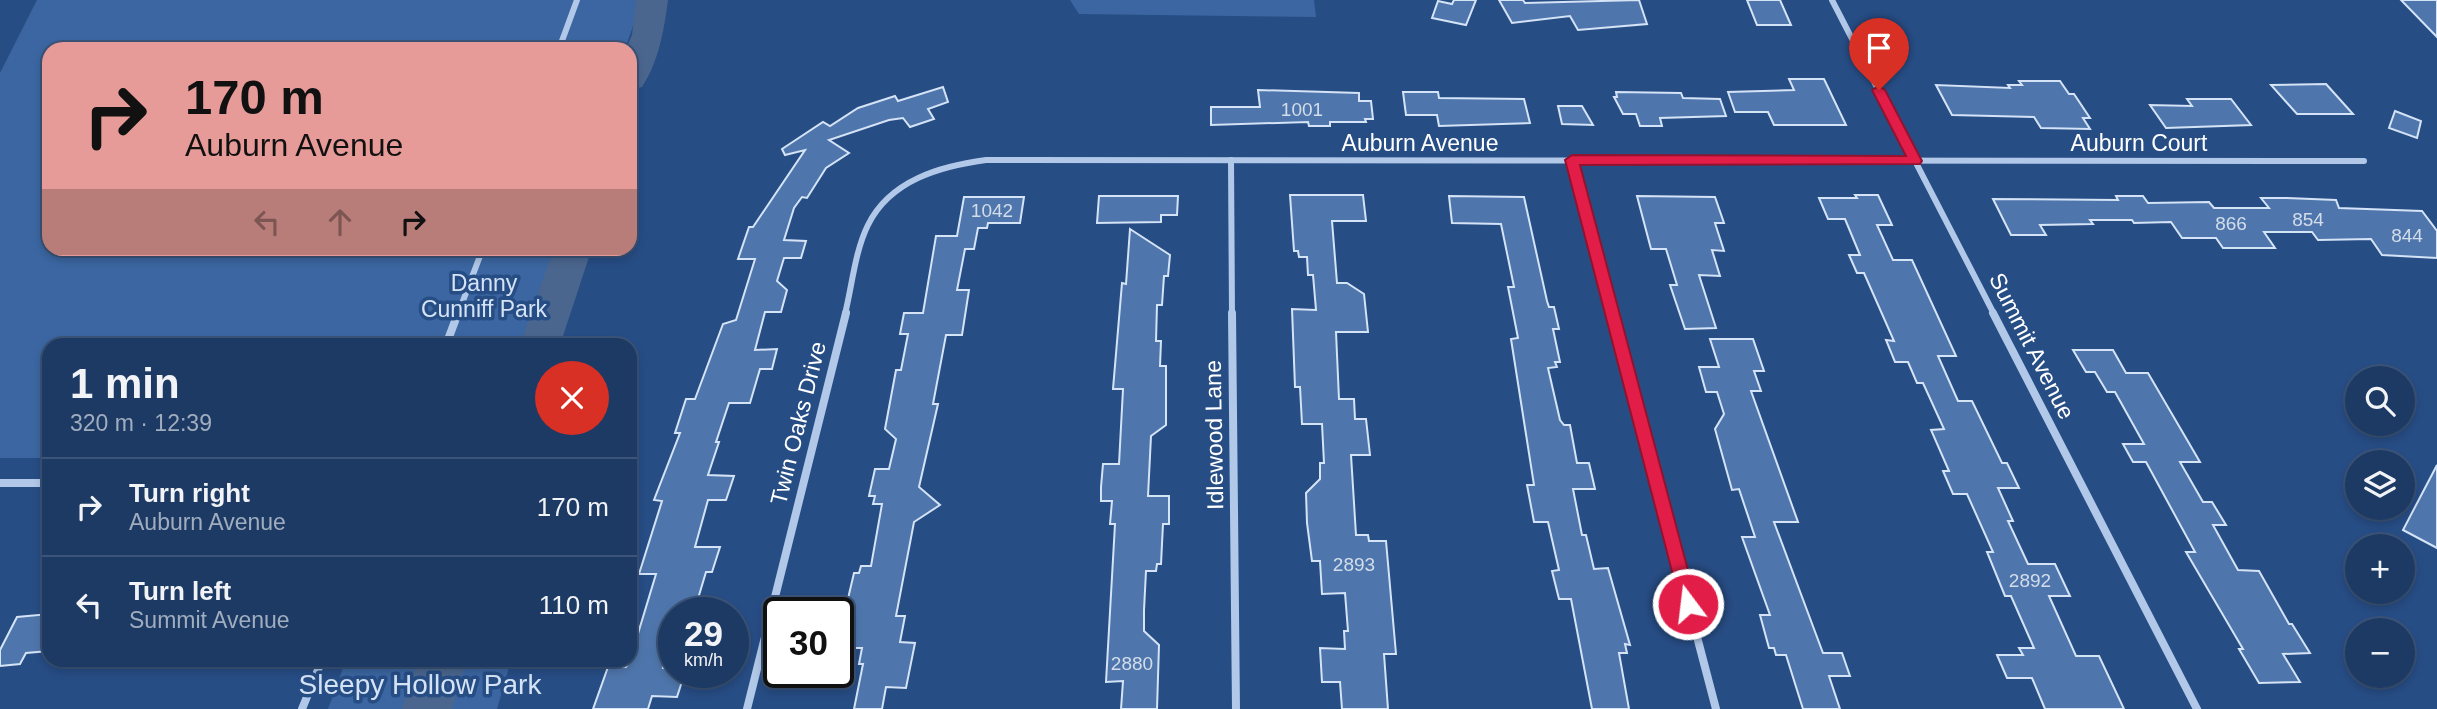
<!DOCTYPE html>
<meta charset="utf-8">
<style>
:root{--surface:#1d3a64;--page:#25416a;--text:#f1f3f6;--muted:#a0adbf;--line:#3b5478}
body{margin:0;font-family:Helvetica,sans-serif;background:var(--page);color:var(--text);height:100vh;display:flex;flex-direction:column;font-size:26px;white-space:nowrap}
*{box-sizing:border-box;margin:0}
p{font-size:23px;color:var(--muted)}
.icon{flex:none;width:38px;height:38px;fill:none;stroke:currentColor;stroke-width:2;stroke-linecap:round;stroke-linejoin:round}
.map{position:relative;flex:1;overflow:hidden}
.details{position:absolute;left:42px;top:338px;width:595px;height:329px;display:flex;flex-direction:column;background:var(--surface);border-radius:21px;box-shadow:0 4px 10px #0003,0 0 0 2px var(--line)}
.details>*{flex:none}
.banner{position:absolute;left:42px;top:42px;width:595px;height:214px;border-radius:21px;box-shadow:0 4px 10px #0003,0 0 0 2px var(--line);background:#e69b98;color:#111;overflow:hidden}
.buttons{position:absolute;left:2345px;top:366px;display:grid;gap:14px}
.buttons a{display:grid;place-items:center;width:70px;height:70px;border-radius:50%;background:var(--surface);box-shadow:0 4px 10px #0003,0 0 0 2px var(--line);font-size:35px}
.speed{position:absolute;left:658px;top:597px;display:flex;gap:14px;font-size:35px;font-weight:700;text-align:center}
.speed>*{display:grid;place-content:center;width:91px;height:91px;border-radius:50%;background:var(--surface);box-shadow:0 4px 10px #0003,0 0 0 2px var(--line);line-height:1}
.speed small{font-size:18px;font-weight:400}
.speed .limit{border:4px solid #111;border-radius:10px;background:#fff;color:#111}
.pin{position:absolute;display:grid;place-items:center;width:60px;height:60px;color:#fff;margin:-72px -30px;border-radius:50% 50% 50% 0;rotate:-45deg;box-shadow:0 0 7px #0007}
.pin .icon{rotate:45deg}
.me{position:absolute;width:77px;margin:-38px;rotate:345deg;stroke-linejoin:round;filter:drop-shadow(0 0 5px #0008)}
.turn{display:flex;align-items:center;gap:24px;height:147px;padding:0 28px;font-size:32px}
.turn .icon{width:91px;height:91px;stroke-width:2.5}
.turn b{display:block;font-size:49px;line-height:60px}
.lanes{display:flex;align-items:center;height:66px;padding:0 28px;background:#0003;justify-content:center;gap:35px;direction:ltr}
.lanes .off{opacity:.35}
.round{display:grid;place-items:center;flex:none;width:74px;height:74px;border-radius:37px;background:var(--page)}
.headline{display:flex;align-items:center;justify-content:space-between;height:119px;padding:0 28px}
h1{font-size:42px;font-weight:700;line-height:52px}
ul{padding:0;list-style:none}
li{display:flex;align-items:center;gap:21px;height:98px;padding:0 28px;border-top:2px solid var(--line)}
li div{flex:1}
li b{display:block;font-size:26px}
li em{font-style:normal}
.map>svg:first-child{display:block}
</style>
<div class="map">
<svg width="2437" height="709" viewBox="0 0 2437 709">
<rect width="100%" height="100%" fill="#274d85"/>
<g fill="#3b66a1">
<path d="M37,0H642L625,49H49V248L555,249L521,345H49V458H0V73Z"/>
<path d="M1070,0H1314L1316,17L1079,14Z"/>
<path d="M346,660H511L497,709H328Z"/>
</g>
<g fill="none" stroke-linecap="round" stroke-linejoin="round">
<g fill="#4b668e" fill-rule="evenodd">
<path d="M636,0H668C664,30 659,61 642,87L630,90V49H626L632,35Z"/>
<path d="M554,248H592L560,345H520Z"/>
<path d="M418,660H466L452,709H402Z"/>
</g>
</g>
<g fill="#4f76ac" stroke="#d4e3f6" stroke-width="2">
<path d="M1454,0H1476L1466,25L1432,18L1438,1L1452,4Z"/>
<path d="M1499,0H1523L1525,3L1639,0L1647,24L1578,30L1570,16L1512,23Z"/>
<path d="M1747,0H1780L1791,25H1757Z"/>
<path d="M2401,0H2437V37Z"/>
<path d="M1789,79H1824L1846,125H1774L1768,112H1735L1728,92L1794,90Z"/>
<path d="M2019,81H2060L2069,94H2074L2090,118H2083L2090,129L2041,128L2034,117L1952,115L1936,85L2010,88L2008,85H2022Z"/>
<path d="M2326,84L2353,114H2297L2271,85Z"/>
<path d="M943,87L948,102L928,109L934,119L910,127L903,118L889,120L829,140L849,153L826,168L807,198L802,197L794,208L784,240L806,241L801,258H784L777,281L787,290L781,312H765L755,350L777,349L772,369H760L750,403H729L716,442H719L708,475L734,476L726,500H708L695,547H720L712,572H706L694,612H674V634L663,668L685,672L677,697L652,696L648,709H593L608,667H626L630,660L656,574H639L662,501L654,500L680,433H675L686,399H695L723,324L736,320L755,259H738L749,227H753L805,150L785,155L782,149L823,122L830,126L858,108L895,96L898,101Z"/>
<path d="M1258,90L1359,93V101H1371L1373,119H1365L1366,122H1330V126H1309L1308,122L1211,125V107H1260Z"/>
<path d="M1403,92H1438L1439,98L1524,99L1530,123L1439,126L1437,115H1406Z"/>
<path d="M1616,92L1681,93L1683,98L1720,99L1726,116L1660,118L1662,126H1640L1636,114H1623L1614,97H1617Z"/>
<path d="M2187,99H2231L2251,125L2166,128L2150,105L2192,106Z"/>
<path d="M1558,106H1582L1593,125L1562,124Z"/>
<path d="M2395,111L2421,121L2417,138L2389,128Z"/>
<path d="M1290,195H1363L1366,221H1332L1337,283H1347L1364,294L1368,332H1336L1339,399H1354L1355,419H1366L1370,455H1351L1356,535H1368L1369,541H1386L1396,654H1384L1388,709H1342L1340,682H1322L1320,648L1345,649L1344,631H1348L1345,593L1322,594L1320,561H1312L1307,523L1306,493L1320,479V463H1324L1322,424H1302L1300,387H1295L1292,309L1316,310L1313,275H1308L1307,257H1299L1298,251H1294Z"/>
<path d="M1855,195H1878L1892,225H1877L1893,260H1912L1956,356H1938L1958,401H1972L2002,463H2007L2019,488H1998L2013,521H2008L2028,564H2055L2070,596H2049L2076,656H2099L2124,709H2045L2032,678H2007L1997,655H2023L2019,648H2034L2011,596H2005L1987,552H1993L1967,494H1953L1943,471H1949L1931,430L1944,429L1923,383H1917L1908,362H1895L1886,340L1894,341L1864,273H1857L1849,255H1860L1845,219H1828L1819,198H1857Z"/>
<path d="M1099,196H1178L1177,215H1161V222L1097,223Z"/>
<path d="M1449,196L1524,197L1547,301L1549,307H1554L1559,329H1553L1560,362H1555L1557,367L1548,368L1560,420L1564,425H1570L1577,463H1589L1595,489H1573L1582,535H1586L1594,569L1608,568L1630,645L1625,644L1627,653H1619L1629,709H1592L1571,599H1559L1552,571L1559,570L1548,522H1534L1527,485H1534L1511,339L1518,338L1508,287H1514L1501,224L1452,223Z"/>
<path d="M1637,196L1715,197L1724,223H1715L1724,251L1712,250L1720,276L1699,275L1716,328L1685,329L1670,285H1677L1666,249H1651Z"/>
<path d="M2116,196H2143L2148,203L2209,202L2214,208H2269L2261,198H2287L2336,200L2339,208L2422,211L2437,231V258L2382,255L2371,239L2318,240L2312,232H2264L2275,248H2223L2216,238H2182L2171,222L2134,223L2132,220H2090L2093,224L2040,225L2046,235H2011L1993,199L2118,200Z"/>
<path d="M964,197H1024L1020,223H988L987,228H978L974,249H965L957,290H969L962,335H946L933,404H938L919,487L940,505L914,522L896,616H905L900,642L915,643L906,688L886,687L882,709H854L863,664H859L862,648H838V641L854,573H859L861,566H871L882,504H873L875,496H869L875,469H889L896,439L885,429L896,370H901L908,334H900L904,313H923L936,236H957Z"/>
<path d="M1130,229L1170,255L1168,276H1164L1162,305H1157L1156,341H1161L1160,366H1166V425L1151,436L1148,496H1169V524H1163L1161,564H1157L1156,571H1146L1144,610V631L1159,645L1157,709H1121L1123,681L1106,682L1115,524H1110L1112,501H1101V487L1103,464H1119L1123,389H1113L1122,283L1126,284Z"/>
<path d="M1710,339H1753L1764,371H1754L1761,391H1751L1798,522H1774L1823,653H1842L1850,676H1829L1840,709H1803L1786,655H1776L1774,648H1769L1760,615H1770L1742,537H1755L1739,489L1732,490L1715,429L1724,414L1717,392H1706L1699,367H1719Z"/>
<path d="M2073,350H2113L2126,373H2148L2200,462H2180L2203,502H2212L2226,525H2213L2238,570L2259,571L2289,624H2292L2310,653L2283,654L2300,682L2259,683L2239,649H2243L2186,552H2195L2146,462H2133L2123,444H2144L2115,392H2107L2095,372H2086Z"/>
<path d="M2437,465V548L2403,530Z"/>
<path d="M49,614V651L26,653L20,664L0,666V650L17,617Z"/>
</g>
<g fill="none" stroke-linecap="round" stroke-linejoin="round">
<g stroke="#b1c8e8" stroke-width="6">
<path d="M1832,0L1994,314"/>
<path d="M559,49L577,0"/>
<path d="M1231,160L1232,314"/>
<path d="M1572,160L1613,314"/>
<path d="M458,314L483,248"/>
<path d="M845,314C852,286 855,251 868,225C890,180 941,166 986,160L2364,161"/>
</g>
<g stroke="#b1c8e8" stroke-width="8">
<path d="M1232,313L1236,709"/>
<path d="M1612,313L1716,709"/>
<path d="M1993,313L2197,709"/>
<path d="M446,345L458,313"/>
<path d="M0,483H49"/>
<path d="M302,709L322,660"/>
<path d="M747,709L846,313"/>
</g>
</g>
<path fill="#e11d48" stroke="#92132f" stroke-width="2" d="M1879,86L1885,90L1922,161L1920,164L1580,165L1697,604L1695,610H1682L1565,160L1572,155L1906,156L1872,90Z"/>
<g text-anchor="middle" dominant-baseline="central" stroke-width="7" stroke-linejoin="round" paint-order="stroke">
<g font-size="19" fill="#d3ddea">
<text x="1302" y="109">1001</text>
<text x="992" y="210">1042</text>
<text x="2308" y="219">854</text>
<text x="2231" y="223">866</text>
<text x="2407" y="235">844</text>
<text x="1354" y="564">2893</text>
<text x="2030" y="580">2892</text>
<text x="1132" y="663">2880</text>
</g>
<g font-size="23" fill="#fff" stroke="#274d85">
<text x="1420" y="143">Auburn Avenue</text>
<text x="2139" y="143">Auburn Court</text>
<text transform="translate(2032 346) rotate(63)">Summit Avenue</text>
<text transform="translate(798 423) rotate(-76)">Twin Oaks Drive</text>
<text transform="translate(1214 435) rotate(-91)">Idlewood Lane</text>
</g>
<g font-size="23" fill="#d4e3f6" stroke="#274d85">
<text x="484" y="283">Danny<tspan x="484" dy="26">Cunniff Park</tspan></text>
</g>
<g font-size="28" fill="#d4e3f6" stroke="#274d85">
<text x="420" y="684">Sleepy Hollow Park</text>
</g>
</g>
</svg>
<div class="buttons">
<a><svg class="icon" aria-label="search" viewBox="0 0 24 24"><circle cx="10" cy="10" r="6"/><path d="M15 15l6 6"/></svg></a>
<a><svg class="icon" aria-label="layers" viewBox="0 0 24 24"><path d="M12 4l9 5-9 5-9-5zM3 14l9 5 9-5"/></svg></a>
<a>+</a>
<a>−</a>
</div>
<div class="speed"><div>29<small>km/h</small></div><div class="limit">30</div></div>
<div class="pin" style="left:1879px;top:90px;background:#d93025"><svg class="icon" aria-label="arrive" viewBox="0 0 24 24"><path d="M6 21V4h12l-3 4 3 4H6"/></svg></div>
<svg class="me" style="left:1688px;top:604px" viewBox="-20 -20 40 40"><circle r="17" fill="#e11d48" stroke="#fff" stroke-width="3"/><path d="M0-11L8 9 0 5-8 9z" fill="#fff"/></svg>
<div class="banner">
<div class="turn"><svg class="icon" aria-label="right" viewBox="0 0 24 24"><path d="M7 20v-9h11M14 6l5 5-5 5"/></svg><div><b>170 m</b>Auburn Avenue</div></div>
<div class="lanes"><svg class="icon off" aria-label="left" viewBox="0 0 24 24"><path d="M17 20v-9H6M10 6l-5 5 5 5"/></svg><svg class="icon off" aria-label="ahead" viewBox="0 0 24 24"><path d="M12 20V5M6 11l6-6 6 6"/></svg><svg class="icon" aria-label="right" viewBox="0 0 24 24"><path d="M7 20v-9h11M14 6l5 5-5 5"/></svg></div>
</div>
<section class="details">
<div class="headline"><div><h1>1 min</h1><p>320 m · 12:39</p></div><a class="round" style="background:#d93025;color:#fff"><svg class="icon" aria-label="close" viewBox="0 0 24 24"><path d="M6 6l12 12M18 6L6 18"/></svg></a></div>
<ul>
<li><svg class="icon" aria-label="right" viewBox="0 0 24 24"><path d="M7 20v-9h11M14 6l5 5-5 5"/></svg><div><b>Turn right</b><p>Auburn Avenue</p></div><em>170 m</em></li>
<li><svg class="icon" aria-label="left" viewBox="0 0 24 24"><path d="M17 20v-9H6M10 6l-5 5 5 5"/></svg><div><b>Turn left</b><p>Summit Avenue</p></div><em>110 m</em></li>
</ul>
</section>
</div>
